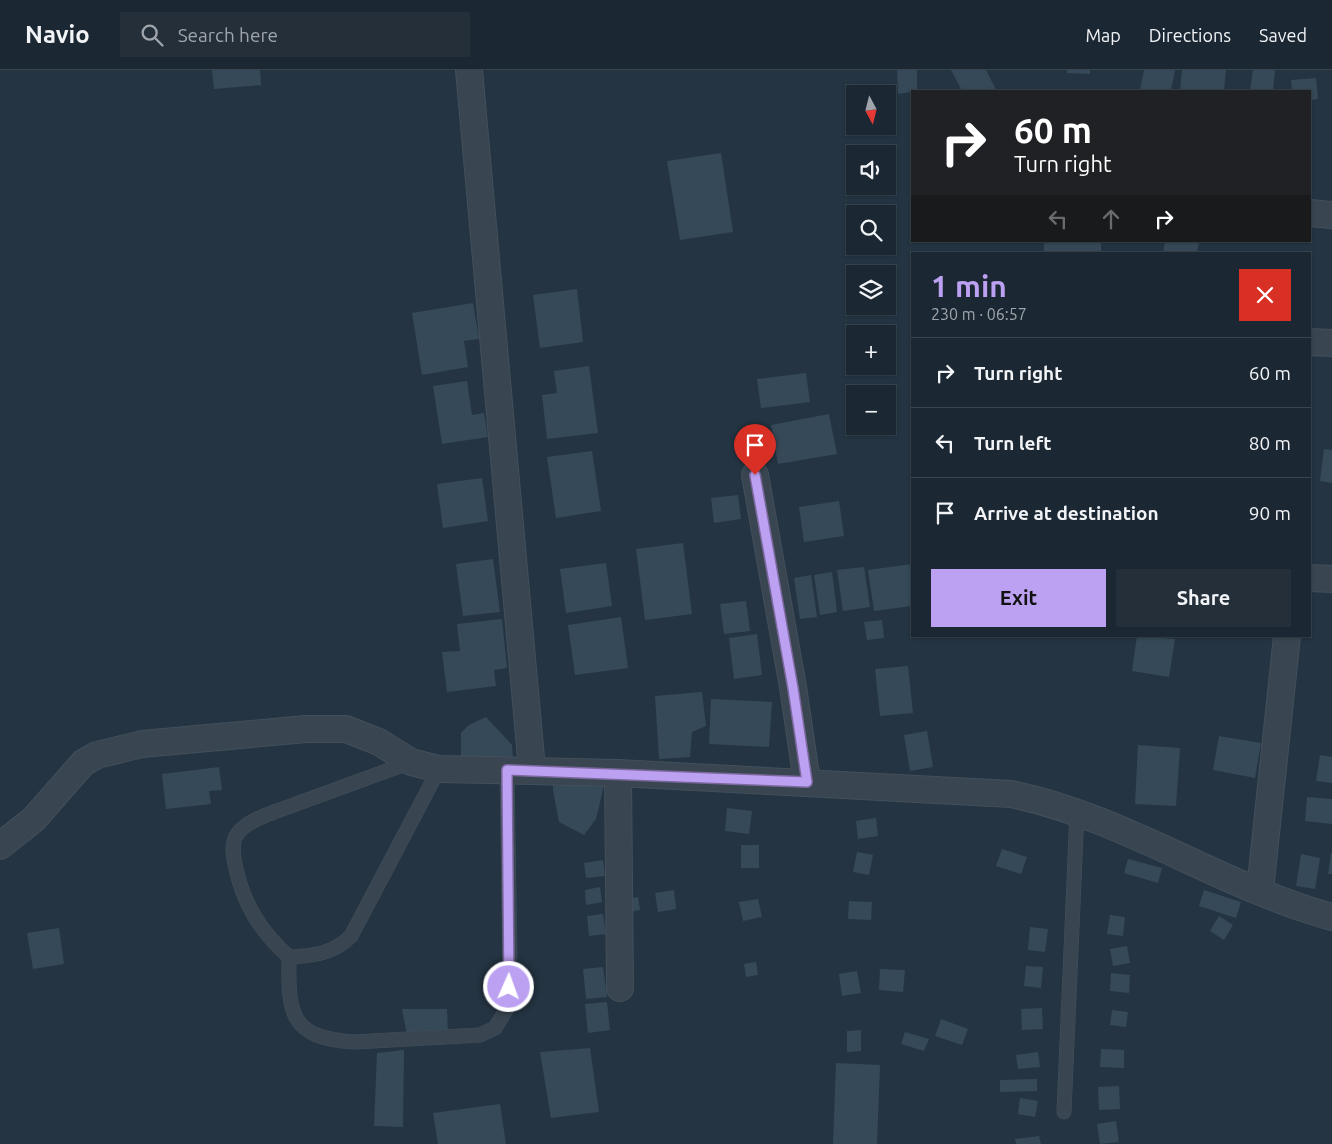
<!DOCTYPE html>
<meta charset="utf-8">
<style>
:root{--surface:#1b2732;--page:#242f3a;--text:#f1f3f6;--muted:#a0a5ac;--line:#39444d;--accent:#bca0f2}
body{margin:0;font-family:Ubuntu,sans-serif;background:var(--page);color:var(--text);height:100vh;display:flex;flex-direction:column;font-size:19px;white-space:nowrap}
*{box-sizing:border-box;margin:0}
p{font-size:16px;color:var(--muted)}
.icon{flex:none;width:28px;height:28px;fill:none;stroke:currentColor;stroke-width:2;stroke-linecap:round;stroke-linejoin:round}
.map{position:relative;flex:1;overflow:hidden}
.sheet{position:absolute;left:911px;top:182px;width:400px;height:385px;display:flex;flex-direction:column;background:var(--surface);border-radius:0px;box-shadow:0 1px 4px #0004,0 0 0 1px var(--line)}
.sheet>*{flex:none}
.guide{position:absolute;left:911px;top:20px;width:400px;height:152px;border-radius:0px;box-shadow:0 1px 4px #0004,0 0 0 1px var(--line);background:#202124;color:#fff;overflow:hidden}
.needle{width:32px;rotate:173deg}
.fabs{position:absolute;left:846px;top:15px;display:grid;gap:10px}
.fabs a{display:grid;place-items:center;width:50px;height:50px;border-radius:0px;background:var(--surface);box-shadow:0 1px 4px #0004,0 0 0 1px var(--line);font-size:25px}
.pin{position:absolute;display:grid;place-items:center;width:42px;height:42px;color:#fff;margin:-51px -21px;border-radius:50% 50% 50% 0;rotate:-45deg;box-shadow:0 0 5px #0007}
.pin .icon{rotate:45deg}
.me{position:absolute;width:55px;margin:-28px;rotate:2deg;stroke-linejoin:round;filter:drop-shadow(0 0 4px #0008)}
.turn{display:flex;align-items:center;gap:18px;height:105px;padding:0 20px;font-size:22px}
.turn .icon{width:65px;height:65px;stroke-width:2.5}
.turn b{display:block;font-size:35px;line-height:42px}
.lanes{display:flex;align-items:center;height:48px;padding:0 20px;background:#0003;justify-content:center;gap:25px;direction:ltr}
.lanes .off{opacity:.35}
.round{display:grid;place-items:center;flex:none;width:52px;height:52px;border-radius:0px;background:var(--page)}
.headline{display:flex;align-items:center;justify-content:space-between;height:85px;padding:0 20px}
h1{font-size:30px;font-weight:700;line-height:38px;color:var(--accent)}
.action{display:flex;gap:10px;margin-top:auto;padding:10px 20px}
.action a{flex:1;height:58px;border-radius:0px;background:var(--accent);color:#111;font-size:20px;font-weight:700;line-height:58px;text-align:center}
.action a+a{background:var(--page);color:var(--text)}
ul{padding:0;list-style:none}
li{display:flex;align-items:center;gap:15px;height:70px;padding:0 20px;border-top:1px solid var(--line)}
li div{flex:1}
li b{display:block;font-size:19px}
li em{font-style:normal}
header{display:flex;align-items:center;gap:30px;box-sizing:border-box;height:70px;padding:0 25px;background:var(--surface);border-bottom:1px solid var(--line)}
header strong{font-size:24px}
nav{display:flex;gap:28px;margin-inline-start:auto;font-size:18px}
.search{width:350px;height:45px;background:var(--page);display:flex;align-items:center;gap:12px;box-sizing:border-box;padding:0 18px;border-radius:0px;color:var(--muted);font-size:19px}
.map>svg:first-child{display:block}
</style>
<header>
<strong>Navio</strong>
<div class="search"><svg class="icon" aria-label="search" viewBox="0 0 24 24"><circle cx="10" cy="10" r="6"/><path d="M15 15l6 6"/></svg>Search here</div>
<nav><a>Map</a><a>Directions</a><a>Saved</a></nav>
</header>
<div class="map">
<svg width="1332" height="1074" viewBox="0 0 1332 1074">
<rect width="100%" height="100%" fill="#243442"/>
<g fill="#364958">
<path d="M212,0H260L261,15L214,19Z"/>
<path d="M897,0H917V21L898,24Z"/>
<path d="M951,0H986L996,20L962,21Z"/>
<path d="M1067,0H1090V4L1067,3Z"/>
<path d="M1144,0H1175L1171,21L1140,20Z"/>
<path d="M1182,0H1226L1224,21H1180Z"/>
<path d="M1253,0H1275L1273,21H1250Z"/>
<path d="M1316,8L1318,29L1310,30V21H1292L1291,10Z"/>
<path d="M721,83L733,162L680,170L667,91Z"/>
<rect x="1044" y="171" width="57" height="13"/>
<path d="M1165,171H1199L1197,184H1163Z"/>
<path d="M577,219L583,272L540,278L533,225Z"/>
<path d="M473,233L479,269L464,271L468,297L422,305L412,243Z"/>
<path d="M589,296L598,363L547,369L542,325L557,323L554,301Z"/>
<path d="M806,303L810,332L761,338L757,309Z"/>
<path d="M467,311L472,345L484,343L488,367L442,374L433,316Z"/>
<path d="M829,344L837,384L778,394L771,355Z"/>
<path d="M1324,379L1332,380V413L1320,411Z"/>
<path d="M592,381L601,441L556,448L547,387Z"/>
<path d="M482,408L488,451L443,458L437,414Z"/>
<path d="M738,425L741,449L714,453L711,428Z"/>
<path d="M839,431L844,466L804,472L799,437Z"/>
<path d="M683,473L692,544L645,550L636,479Z"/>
<path d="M493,489L500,542L463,546L456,494Z"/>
<path d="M606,493L612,536L566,543L560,499Z"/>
<path d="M912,494V536L874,541L868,500Z"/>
<path d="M864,497L870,537L843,541L837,500Z"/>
<path d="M832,502L837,542L820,545L814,505Z"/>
<path d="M811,505L817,547L800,549L794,508Z"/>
<path d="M746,531L750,561L724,564L720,534Z"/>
<path d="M621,547L628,598L575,605L568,555Z"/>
<path d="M502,549L507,598L494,600L496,616L447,622L442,582L460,581L457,554Z"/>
<path d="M882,550L884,568L867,570L864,552Z"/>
<path d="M757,564L762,605L734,609L729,568Z"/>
<path d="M1137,566L1175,569L1169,607L1132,601Z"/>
<path d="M908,596L913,643L880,646L875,599Z"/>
<path d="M702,622L706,656L692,662L690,687L659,689L655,626Z"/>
<path d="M711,629L772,632L769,677L709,674Z"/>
<path d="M486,647L512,675L513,690L461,686V663L469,655Z"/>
<path d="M927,661L933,697L910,701L904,665Z"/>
<path d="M1219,666L1261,673L1255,708L1213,700Z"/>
<path d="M1138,675L1180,678L1176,736L1135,734Z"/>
<path d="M1320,685L1332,687V713L1316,711Z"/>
<path d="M219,697L222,720L209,721L211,734L166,739L162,704Z"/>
<path d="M553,700L607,703L596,749L584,765L559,752L553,720Z"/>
<path d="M1307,727L1332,729V754L1305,751Z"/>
<path d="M727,738L752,741L749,764L725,761Z"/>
<path d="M876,748L878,766L858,769L856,751Z"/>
<rect x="741" y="775" width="18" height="23"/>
<path d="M1002,779L1027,787L1021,804L996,796Z"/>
<path d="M857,782L873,785L869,805L853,802Z"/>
<path d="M1331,783H1332V804H1328Z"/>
<path d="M1301,784L1320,788L1315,819L1296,816Z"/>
<path d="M1128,789L1162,798L1158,813L1124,803Z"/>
<path d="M603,790L605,806L586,808L584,793Z"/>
<path d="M600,817L602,832L586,835L585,820Z"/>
<path d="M674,820L676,839L658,842L655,823Z"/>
<path d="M1204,820L1241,832L1236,848L1199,836Z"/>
<path d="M638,827L640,840L630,842L628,829Z"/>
<path d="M758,829L762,847L743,851L739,832Z"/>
<path d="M849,831L872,832L871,850L848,849Z"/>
<path d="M603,844L606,864L589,866L587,846Z"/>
<path d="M1110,845L1125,847L1123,866L1107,864Z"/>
<path d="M1219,846L1233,855L1224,870L1210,861Z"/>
<path d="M1030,857L1048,859L1045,882L1028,880Z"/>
<path d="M59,858L64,894L33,899L27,863Z"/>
<path d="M1127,876L1130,893L1113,896L1110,879Z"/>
<path d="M756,892L758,905L746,907L744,894Z"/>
<path d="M1026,896L1043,897L1041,918L1024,916Z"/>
<path d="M603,897L607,927L586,929L583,899Z"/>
<path d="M880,899L905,900L903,922L879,920Z"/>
<path d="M857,901L861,923L842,926L839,904Z"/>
<path d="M1111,903L1130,905L1129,923L1110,921Z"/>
<path d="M607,932L610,960L588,963L585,934Z"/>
<path d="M1042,938L1043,959L1022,960L1021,939Z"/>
<path d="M402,939H447L448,963L407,965Z"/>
<path d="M1112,940L1128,942L1126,957L1110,955Z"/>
<path d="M941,949L968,959L962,975L935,966Z"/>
<path d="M861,960V981L847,982V961Z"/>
<path d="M905,962L929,969L924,981L901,974Z"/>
<path d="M590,978L599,1042L551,1048L540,982Z"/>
<path d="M1101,979L1124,980V998L1100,997Z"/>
<path d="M404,980L403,1057L374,1056L377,983Z"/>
<path d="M1038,982L1040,997L1018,999L1016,985Z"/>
<path d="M836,993L880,995L877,1074H833Z"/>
<path d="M1037,1009V1021L1000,1022V1010Z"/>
<path d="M1119,1016L1120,1039L1099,1040L1098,1017Z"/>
<path d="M1020,1028L1038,1031L1035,1047L1018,1044Z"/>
<path d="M500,1034L506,1074H438L433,1043Z"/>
<path d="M1116,1051L1119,1072L1100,1074L1097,1054Z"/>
<path d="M1039,1066L1041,1074H1016L1015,1069Z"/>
</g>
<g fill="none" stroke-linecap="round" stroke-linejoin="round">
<defs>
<g id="service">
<path d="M411,692L266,745C255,750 240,756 235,768C231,777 234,789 236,799C244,835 261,862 289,887C313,886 333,884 351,866L439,699"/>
<path d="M289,887C288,944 290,968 354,972L480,965L495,958L508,937L510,898L507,700"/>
<path d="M1064,1042L1077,742"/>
</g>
<g id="minor">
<path d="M469,0L532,699"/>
<path d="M1310,143L1332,145"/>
<path d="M1310,272L1332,273"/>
<path d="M755,405L793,617L807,712"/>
<path d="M1310,508L1332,509"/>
<path d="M618,703L620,918"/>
<path d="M0,776L34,749L83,693L97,685L142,674L306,659H346L379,672L411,692L439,699L618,703L1011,724C1124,747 1222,817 1332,847"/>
<path d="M1260,820L1287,566"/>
</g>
</defs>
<use href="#service" stroke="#434f5b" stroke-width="15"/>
<use href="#minor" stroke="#434f5b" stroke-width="28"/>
<use href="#service" stroke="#394651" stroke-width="14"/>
<use href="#minor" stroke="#394651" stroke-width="26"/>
</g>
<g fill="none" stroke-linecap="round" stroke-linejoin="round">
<defs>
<path id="route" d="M509,917L507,700L807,712L793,618L755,405"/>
</defs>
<use href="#route" stroke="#7a689d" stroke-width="12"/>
<use href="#route" stroke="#bca0f2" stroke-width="9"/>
</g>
</svg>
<div class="fabs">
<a><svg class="needle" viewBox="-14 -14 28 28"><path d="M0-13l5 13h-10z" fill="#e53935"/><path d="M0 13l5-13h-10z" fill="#a0a5ac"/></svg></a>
<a><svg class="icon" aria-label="sound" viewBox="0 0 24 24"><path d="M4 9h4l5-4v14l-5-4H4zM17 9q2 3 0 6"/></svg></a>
<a><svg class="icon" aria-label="search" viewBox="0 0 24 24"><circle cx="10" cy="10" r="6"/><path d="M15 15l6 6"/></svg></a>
<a><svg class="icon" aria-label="layers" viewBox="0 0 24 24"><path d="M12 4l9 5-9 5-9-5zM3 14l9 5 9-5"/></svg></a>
<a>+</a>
<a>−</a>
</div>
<div class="pin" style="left:755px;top:405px;background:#d93025"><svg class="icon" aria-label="arrive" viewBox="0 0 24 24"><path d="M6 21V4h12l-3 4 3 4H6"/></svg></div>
<svg class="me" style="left:509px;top:917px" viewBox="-20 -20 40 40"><circle r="17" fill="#bca0f2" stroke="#fff" stroke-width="3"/><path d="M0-11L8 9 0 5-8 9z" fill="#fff"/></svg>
<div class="guide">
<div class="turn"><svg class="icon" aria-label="right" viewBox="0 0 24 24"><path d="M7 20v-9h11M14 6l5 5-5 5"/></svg><div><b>60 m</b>Turn right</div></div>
<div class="lanes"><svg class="icon off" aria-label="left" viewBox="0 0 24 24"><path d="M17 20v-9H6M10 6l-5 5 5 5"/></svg><svg class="icon off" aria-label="ahead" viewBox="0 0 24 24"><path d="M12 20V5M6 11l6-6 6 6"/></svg><svg class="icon" aria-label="right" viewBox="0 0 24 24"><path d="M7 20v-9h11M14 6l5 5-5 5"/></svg></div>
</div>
<section class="sheet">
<div class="headline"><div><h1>1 min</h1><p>230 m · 06:57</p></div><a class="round" style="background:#d93025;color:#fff"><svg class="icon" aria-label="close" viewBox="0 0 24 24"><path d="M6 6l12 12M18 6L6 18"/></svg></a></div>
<ul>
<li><svg class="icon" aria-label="right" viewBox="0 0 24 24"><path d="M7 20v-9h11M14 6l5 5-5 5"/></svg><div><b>Turn right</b></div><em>60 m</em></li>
<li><svg class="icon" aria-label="left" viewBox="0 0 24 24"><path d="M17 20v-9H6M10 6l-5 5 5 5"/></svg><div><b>Turn left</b></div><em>80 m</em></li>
<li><svg class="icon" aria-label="arrive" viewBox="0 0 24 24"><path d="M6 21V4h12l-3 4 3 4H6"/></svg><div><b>Arrive at destination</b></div><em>90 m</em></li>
</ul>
<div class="action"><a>Exit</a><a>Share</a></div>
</section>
</div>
